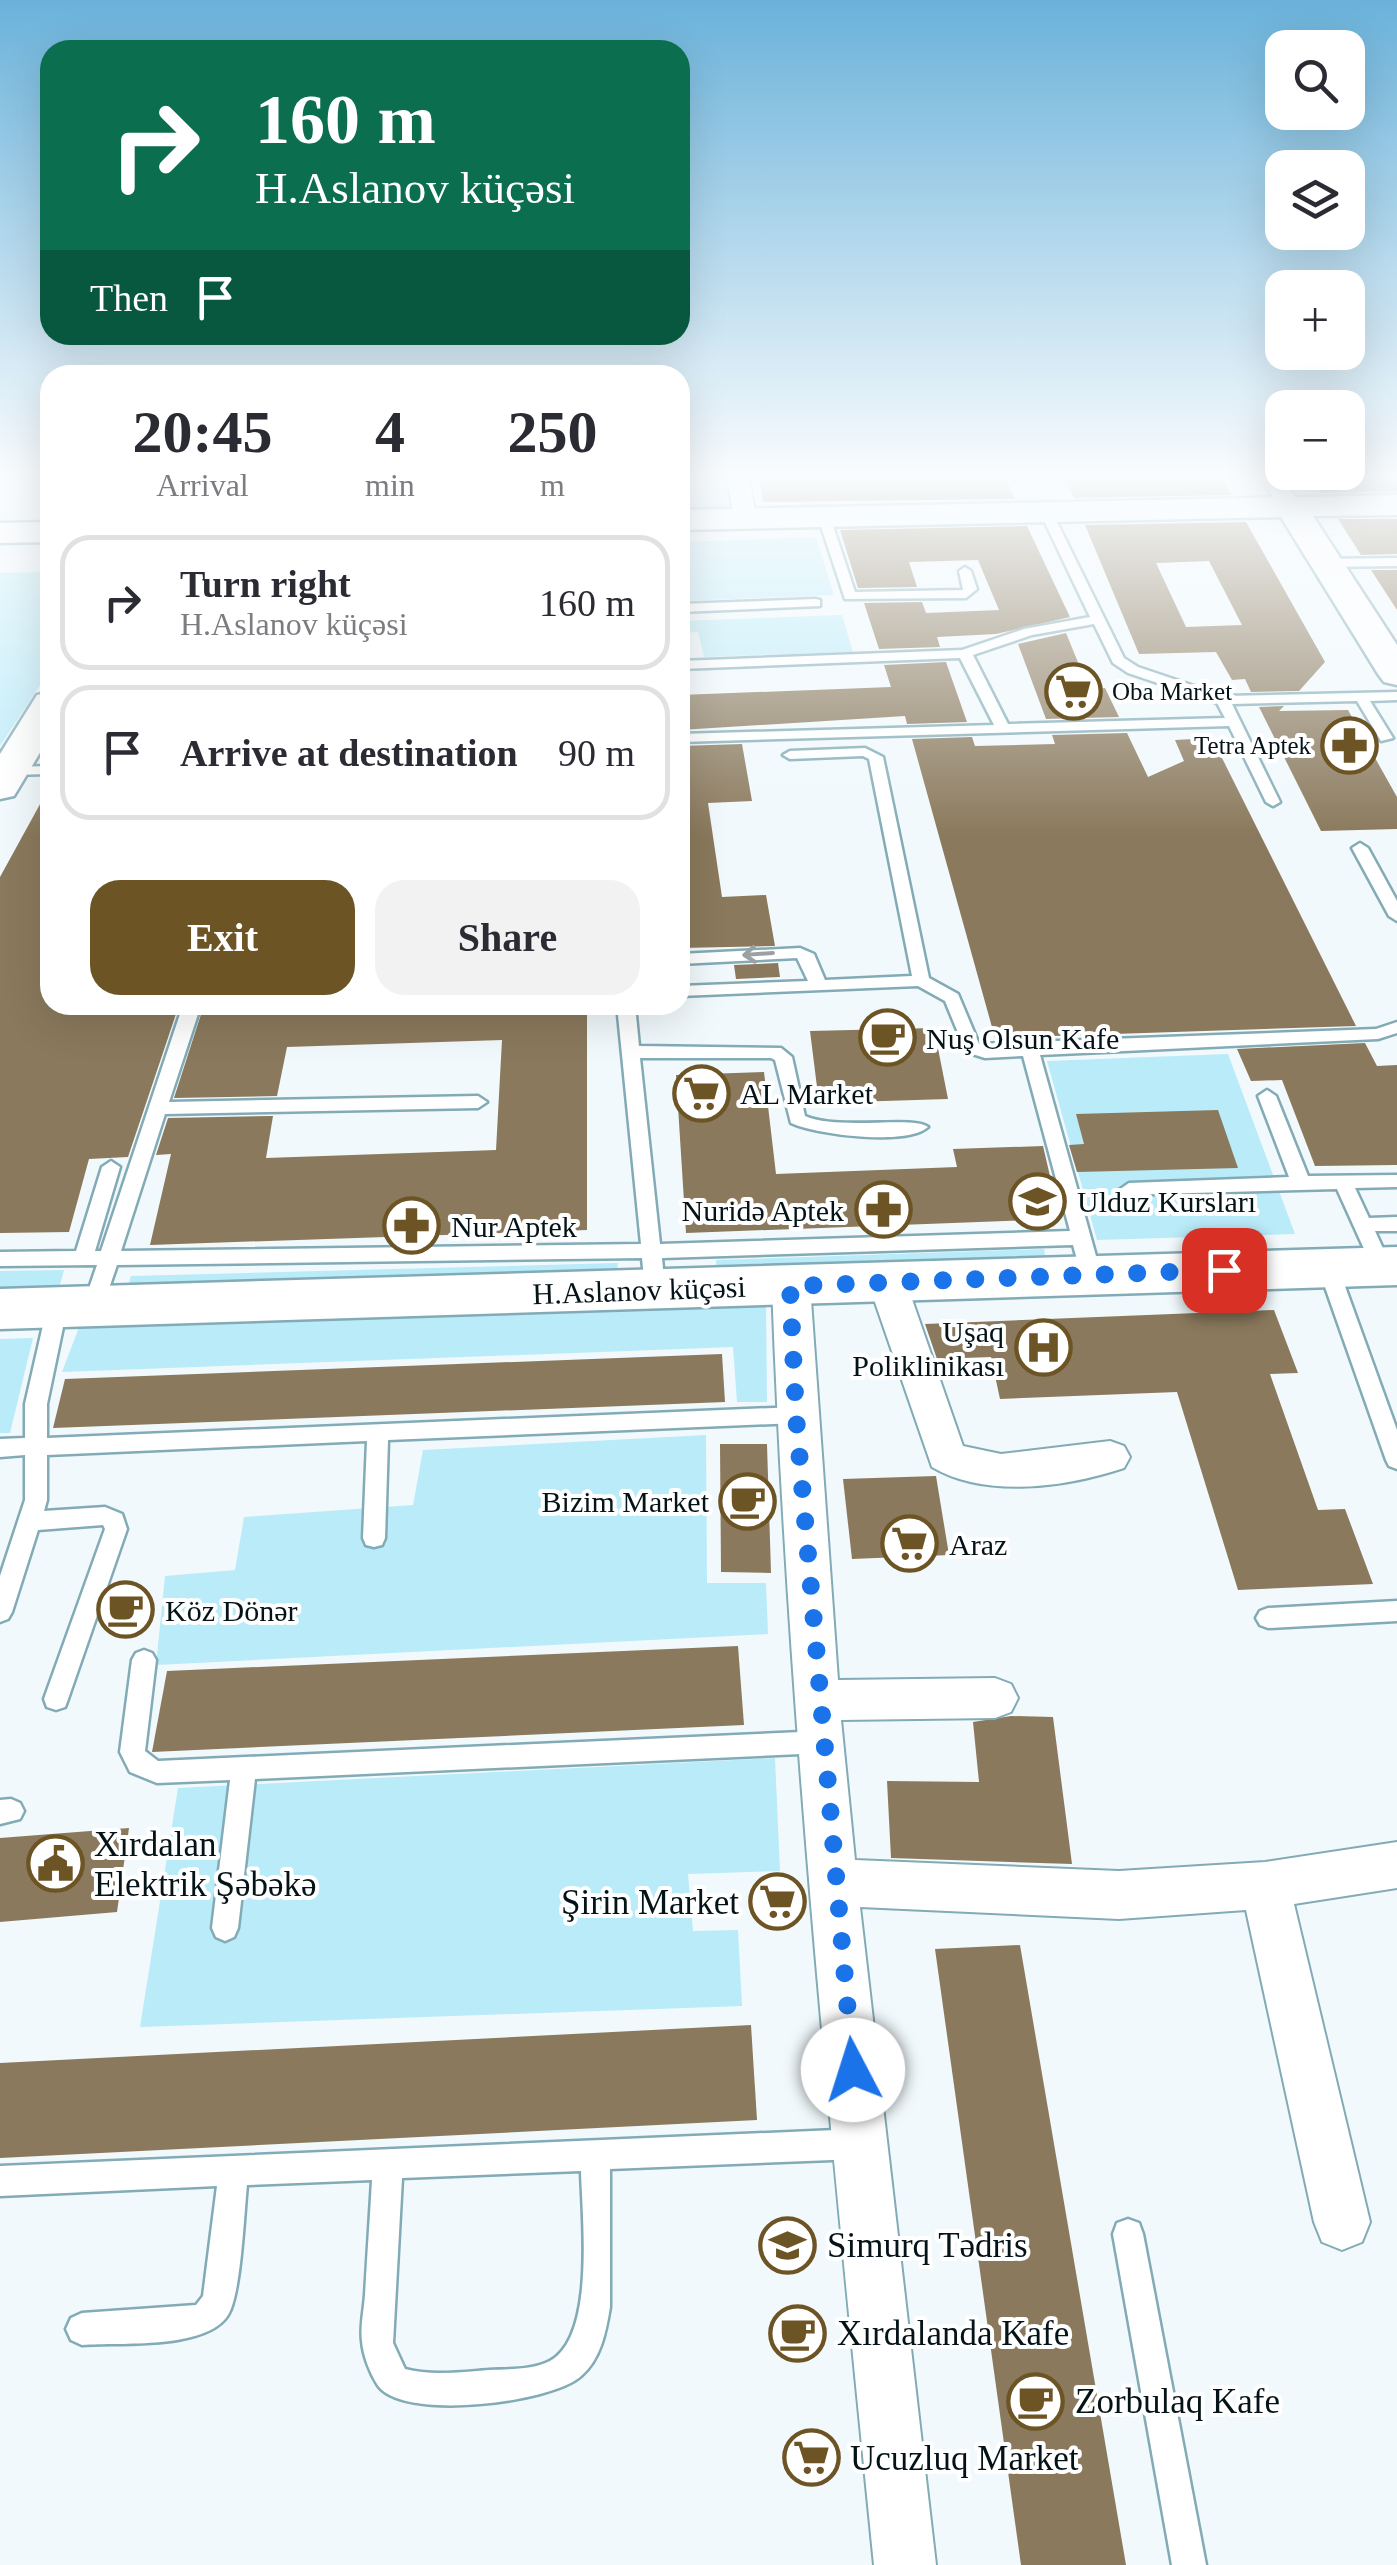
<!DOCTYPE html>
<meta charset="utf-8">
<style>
:root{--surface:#fff;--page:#f2f2f3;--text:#2b2b33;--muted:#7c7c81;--line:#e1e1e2;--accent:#6d5425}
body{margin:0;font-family:Georgia,serif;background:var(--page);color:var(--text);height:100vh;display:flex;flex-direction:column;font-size:38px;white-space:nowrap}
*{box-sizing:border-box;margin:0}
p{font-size:32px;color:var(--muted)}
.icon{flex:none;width:55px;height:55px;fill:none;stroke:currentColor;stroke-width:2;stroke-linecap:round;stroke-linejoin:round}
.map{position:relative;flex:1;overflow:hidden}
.details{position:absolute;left:40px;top:365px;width:650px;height:650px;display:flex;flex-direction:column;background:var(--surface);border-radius:30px;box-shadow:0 10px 40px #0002}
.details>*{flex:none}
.guide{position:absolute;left:40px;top:40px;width:650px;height:305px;border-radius:30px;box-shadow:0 10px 40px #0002;background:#0b6e4f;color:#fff;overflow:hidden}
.tools{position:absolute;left:1265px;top:30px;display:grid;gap:20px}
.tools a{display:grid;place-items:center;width:100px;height:100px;border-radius:20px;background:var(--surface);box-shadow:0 10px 40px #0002;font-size:50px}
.pin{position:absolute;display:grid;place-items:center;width:85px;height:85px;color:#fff;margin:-42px;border-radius:20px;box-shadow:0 5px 15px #0006}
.me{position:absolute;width:110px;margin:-55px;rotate:355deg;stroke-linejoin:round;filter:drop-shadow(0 0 8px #0008)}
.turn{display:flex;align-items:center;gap:35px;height:210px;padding:0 50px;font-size:45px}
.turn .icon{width:130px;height:130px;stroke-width:2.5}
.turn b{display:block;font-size:70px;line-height:85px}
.then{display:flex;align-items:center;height:95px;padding:0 50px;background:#0003;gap:20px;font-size:38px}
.eta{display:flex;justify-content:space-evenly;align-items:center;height:170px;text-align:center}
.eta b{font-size:60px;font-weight:800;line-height:70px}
.action{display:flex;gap:20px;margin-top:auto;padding:20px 50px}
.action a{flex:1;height:115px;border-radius:30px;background:var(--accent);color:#fff;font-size:40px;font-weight:800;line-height:115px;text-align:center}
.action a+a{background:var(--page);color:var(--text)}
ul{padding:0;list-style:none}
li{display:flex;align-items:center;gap:30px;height:135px;margin:0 20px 15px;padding:0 30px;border:5px solid var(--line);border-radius:30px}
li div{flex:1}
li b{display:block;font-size:38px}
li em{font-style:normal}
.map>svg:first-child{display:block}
</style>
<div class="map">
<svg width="1397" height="2565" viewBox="0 0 1397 2565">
<rect width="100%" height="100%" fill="#f1f9fc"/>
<g fill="#baebf9">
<path d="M680,477H729L734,510L680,511Z"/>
<path d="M816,537L834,595L680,601V542Z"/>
<path d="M50,572V670L0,746V573Z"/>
<path d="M842,615L853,652L704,657L698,632L680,633V621Z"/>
<path d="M1228,1054L1295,1234L1097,1240L1047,1061Z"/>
<path d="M1044,1249L1046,1261L717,1272L716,1260Z"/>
<path d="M618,1263L616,1276L127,1290L131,1276Z"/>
<path d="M64,1270L59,1288L0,1290V1271Z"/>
<path d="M766,1306L767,1402H737L733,1347L62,1372L81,1322Z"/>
<path d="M33,1338L10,1433H0V1339Z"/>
<path d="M706,1435L707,1583H766L768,1634L156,1665L165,1576L235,1570L244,1517L413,1505L423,1450Z"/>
<path d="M775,1758L780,1871L688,1874L693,1931L738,1930L742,2006L140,2027L178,1788Z"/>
</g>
<g fill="#8a795c" fill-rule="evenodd">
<path d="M759,477H1005L1015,499L763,502Z"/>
<path d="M1065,477H1222L1231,495L1074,498Z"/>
<path d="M1310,477H1397V491L1320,493Z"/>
<path d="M1338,519H1397V554L1361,555Z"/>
<path d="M1246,522L1325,662L1299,691L1251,692L1245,679L1232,680L1216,652L1139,654L1085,525ZM1209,561L1242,625L1186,627L1156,563Z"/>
<path d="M1027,526L1070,617L996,634L937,637L940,647L879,649L864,603L922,602L926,613L999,610L978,560L909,562L917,587L858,588L840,530Z"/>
<path d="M1371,570H1397V610Z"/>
<path d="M1066,633L1089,689L1105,688L1119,717L1046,719L1018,644Z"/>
<path d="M946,662L967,722L907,724L905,716L680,730V695L891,687L884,665Z"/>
<path d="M1284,706L1279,711L1348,710L1397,797V829L1321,831L1259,707Z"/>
<path d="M1127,733L1148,777L1184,761L1175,740L1212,738L1356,1026L995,1038L912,739L972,737L975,746L1055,744L1052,735Z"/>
<path d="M742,744L752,801L708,803L722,897L766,895L775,946L680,948V746Z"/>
<path d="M50,786V1005H179L128,1157L89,1159L69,1232L0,1233V877Z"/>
<path d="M778,963L780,977L736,979L734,965Z"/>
<path d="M204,1005H587V1230L150,1245L171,1154L156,1155L168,1118L273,1116L266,1158L496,1150L502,1040L287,1047L277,1096L174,1098Z"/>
<path d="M934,1028L948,1099L819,1103L810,1031Z"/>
<path d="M1365,1043L1377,1066L1397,1065V1165L1315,1166L1282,1080L1251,1081L1237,1049Z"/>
<path d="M764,1072L776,1174L957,1167L953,1149L1043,1146L1060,1219L686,1233L676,1075Z"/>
<path d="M1218,1110L1238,1168L1077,1172L1069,1145L1084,1144L1076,1114Z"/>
<path d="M1274,1310L1298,1373L1270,1374L1318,1510L1345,1509L1373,1584L1238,1590L1177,1392L1000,1399L991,1357L937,1359L925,1324Z"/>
<path d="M722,1354L725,1402L53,1428L65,1379Z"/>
<path d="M720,1444H767L771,1573L721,1572Z"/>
<path d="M936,1476L949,1555L852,1559L843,1479Z"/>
<path d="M738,1646L744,1725L152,1752L167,1671Z"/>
<path d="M1011,1716L1053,1717L1072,1864L891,1858L887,1781L979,1782L973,1722Z"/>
<path d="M129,1828L117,1912L0,1922V1838Z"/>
<path d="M1020,1945L1126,2565H1021L935,1949Z"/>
<path d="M751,2025L757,2120L0,2158V2063Z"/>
</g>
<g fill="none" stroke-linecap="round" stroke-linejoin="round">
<defs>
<g id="lane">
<path d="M1046,508L1052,512L1124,658L1138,667L1224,696L1397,692V700L1370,701L1393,738L1381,741L1357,701L1232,704L1280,802L1273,806L1266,802L1229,726L680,742V734L994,725L960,658L680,669V661L962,650L1024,629L1090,617L1040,512ZM1094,624L1113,663L1128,673L1217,703L1225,718L1008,724L973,655L1032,635Z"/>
<path d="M824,513L830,517L855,592L963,590L959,571L965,567L971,571L977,589L966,598L845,599L818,517Z"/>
<path d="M1397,558V566L1325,567L1319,563L1325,559Z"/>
<path d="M815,599L820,600V606L680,612V604Z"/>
<path d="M865,748L883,757L929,978L958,994L979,1044L1376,1029L1397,1022V1033L1378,1039L1040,1055L1101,1274L1091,1281L1081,1274L1073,1245L662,1258L665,1290L655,1297L645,1290L642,1258L117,1265L103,1306L93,1313L83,1306L97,1265L0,1266V1252L76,1251L102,1167L111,1161L120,1167L95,1251H101L183,1005H201L169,1102L478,1096L487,1102L478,1108L165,1114L121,1251L641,1244L617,1005H635L639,1046L781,1048L792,1057L805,1116C839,1131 914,1115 928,1127C907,1146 817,1135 791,1123L775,1060L771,1058H640L660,1244L1070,1231L1023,1056L985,1058L966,1052L945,1001L918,986L680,996V986L808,981L797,958L680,964V954L800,948L814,954L825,980L912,976L869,759L863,756L790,759L783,755L790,751Z"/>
<path d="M50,766V774L10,775L3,771L10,767Z"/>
<path d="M1360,843L1368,848L1397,901V921L1389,916L1352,848Z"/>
<path d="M1267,1090L1276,1096L1308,1176L1397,1175V1187L1355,1188L1369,1218L1397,1217V1231H1375L1391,1266L1388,1271H1374L1337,1189L1122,1195L1119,1190L1129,1183L1289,1177L1258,1096Z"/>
<path d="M1328,1260L1338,1267L1397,1430V1469L1389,1466L1386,1460L1318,1267Z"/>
<path d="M57,1301L67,1308L47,1404V1438L796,1407L804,1409L807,1415L804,1421L796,1423L388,1440L385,1538L382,1545L374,1547L366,1545L363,1538L367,1441L47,1455V1500L44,1511L105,1507L122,1514L127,1529L68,1699L65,1707L56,1710L47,1707L44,1699L105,1529L103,1525L38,1530L12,1612L8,1619L0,1622V1576L25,1500V1455L0,1457V1439L25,1438V1404L47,1308Z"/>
<path d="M1397,1601V1621L1268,1628L1260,1625L1256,1618L1260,1611L1268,1608Z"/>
<path d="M144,1650L152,1653L156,1660L145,1751L158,1761L823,1731L832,1734L835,1742L832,1750L823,1753L255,1779L238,1928L234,1937L225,1941L216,1937L212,1928L230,1780L157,1783L130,1772L120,1752L132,1660L136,1653Z"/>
<path d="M11,1799L20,1803L24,1811L20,1819L0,1824V1800Z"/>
<path d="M858,2129L868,2134L873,2144L868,2154L858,2159L610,2169V2307C606,2331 601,2359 581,2376C552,2403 399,2422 377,2384C370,2373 363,2355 362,2341C360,2326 364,2310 365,2295C367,2257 370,2218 372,2180L247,2185C244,2213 241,2294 228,2315C206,2350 120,2342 82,2345L71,2340L66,2329L71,2318L82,2313L196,2305L203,2296L217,2186L0,2196V2166ZM581,2171C582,2216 596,2336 550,2361C533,2370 508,2369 489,2370C462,2372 431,2376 405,2369L393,2343L402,2178Z"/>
<path d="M1128,2219L1139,2223L1143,2234L1206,2565H1172L1113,2234L1117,2223Z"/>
</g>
<g id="street">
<path d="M727,477H749L756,518L753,523L745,525L734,518Z"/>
<path d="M1260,477H1282L1302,507L1299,512H1283Z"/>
<path d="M887,1269L900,1272L906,1282L963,1446L1001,1454L1110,1441L1124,1446L1130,1457L1124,1468C1067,1487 986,1499 932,1467L868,1282L874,1272Z"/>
<path d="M791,1272L804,1276L810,1286L838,1680L995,1678L1011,1684L1018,1698L1011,1712L995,1718L841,1720L855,1860L1119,1871L1265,1862L1397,1842V1888L1294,1904L1370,2222L1362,2242L1342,2250L1322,2242L1314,2222L1246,1910L1119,1919L860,1907L936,2565H874C831,2139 788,1714 772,1286L778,1276Z"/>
</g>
<g id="secondary">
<path d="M1397,495V515L1313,516L1397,645V685L1384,682L1378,674L1281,517L680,530V510Z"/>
<path d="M50,522V542L0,543V523Z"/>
<path d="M50,692V736L14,796L0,799V754L37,695Z"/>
<path d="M1397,1247V1285L0,1329V1289Z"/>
</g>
</defs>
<use href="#lane" stroke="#82abb6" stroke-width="5"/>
<use href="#street" stroke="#82abb6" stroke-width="4"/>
<use href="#secondary" stroke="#82abb6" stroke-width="5"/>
<use href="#lane" fill="#fff" fill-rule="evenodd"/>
<use href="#street" fill="#fff" fill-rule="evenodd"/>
<use href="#secondary" fill="#fff" fill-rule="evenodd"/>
</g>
<defs><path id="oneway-shaft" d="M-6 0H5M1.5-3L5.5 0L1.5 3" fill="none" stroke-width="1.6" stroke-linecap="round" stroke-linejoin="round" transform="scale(2.5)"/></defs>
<use stroke="#9ba1a2" href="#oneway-shaft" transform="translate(758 954) rotate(176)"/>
<linearGradient id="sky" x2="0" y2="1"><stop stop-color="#6ab2da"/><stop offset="0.57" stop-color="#f9fcfe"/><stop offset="1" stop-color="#f9fcfe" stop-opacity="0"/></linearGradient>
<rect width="1397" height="836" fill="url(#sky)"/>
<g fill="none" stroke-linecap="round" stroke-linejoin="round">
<path stroke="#1a73e8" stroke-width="18" stroke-dasharray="0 32.4" d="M853,2070L796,1416L790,1286L1224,1270"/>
</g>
<defs>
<symbol id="supermarket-ring" viewBox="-11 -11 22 22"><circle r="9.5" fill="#fff" stroke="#6d5425" stroke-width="1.5"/><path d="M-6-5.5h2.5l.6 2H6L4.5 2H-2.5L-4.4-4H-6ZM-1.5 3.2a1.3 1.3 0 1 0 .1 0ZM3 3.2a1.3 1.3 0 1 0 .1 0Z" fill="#6d5425"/></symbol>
<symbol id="pharmacy-ring" viewBox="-11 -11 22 22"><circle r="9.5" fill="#fff" stroke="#6d5425" stroke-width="1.5"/><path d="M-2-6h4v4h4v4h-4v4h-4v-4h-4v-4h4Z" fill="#6d5425"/></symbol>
<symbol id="cafe-ring" viewBox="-11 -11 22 22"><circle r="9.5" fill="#fff" stroke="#6d5425" stroke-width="1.5"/><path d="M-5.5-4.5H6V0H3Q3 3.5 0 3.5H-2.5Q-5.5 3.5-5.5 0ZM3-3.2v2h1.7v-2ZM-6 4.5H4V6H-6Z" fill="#6d5425"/></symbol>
<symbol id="university-ring" viewBox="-11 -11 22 22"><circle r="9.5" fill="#fff" stroke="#6d5425" stroke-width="1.5"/><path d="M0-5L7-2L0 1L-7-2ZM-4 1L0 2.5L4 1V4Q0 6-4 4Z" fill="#6d5425"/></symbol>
<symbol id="hospital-ring" viewBox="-11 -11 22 22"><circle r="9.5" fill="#fff" stroke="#6d5425" stroke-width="1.5"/><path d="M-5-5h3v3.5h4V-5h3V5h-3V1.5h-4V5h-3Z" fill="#6d5425"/></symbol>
<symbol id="civic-ring" viewBox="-11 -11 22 22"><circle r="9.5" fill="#fff" stroke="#6d5425" stroke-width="1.5"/><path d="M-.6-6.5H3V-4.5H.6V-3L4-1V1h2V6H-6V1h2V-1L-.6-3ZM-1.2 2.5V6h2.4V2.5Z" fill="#6d5425"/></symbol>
</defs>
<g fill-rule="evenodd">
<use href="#supermarket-ring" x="1042" y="660" width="63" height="63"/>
<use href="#pharmacy-ring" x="1318" y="714" width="63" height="63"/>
<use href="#cafe-ring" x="856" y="1006" width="63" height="63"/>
<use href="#supermarket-ring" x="670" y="1062" width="63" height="63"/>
<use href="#university-ring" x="1006" y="1170" width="63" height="63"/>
<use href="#pharmacy-ring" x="852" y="1178" width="63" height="63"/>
<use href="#pharmacy-ring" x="380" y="1194" width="63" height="63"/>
<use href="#hospital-ring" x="1012" y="1316" width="63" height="63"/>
<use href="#cafe-ring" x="716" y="1470" width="63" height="63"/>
<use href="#supermarket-ring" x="878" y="1512" width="63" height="63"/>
<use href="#cafe-ring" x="94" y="1578" width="63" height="63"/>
<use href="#civic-ring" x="24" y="1832" width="63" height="63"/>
<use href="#supermarket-ring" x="746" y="1870" width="63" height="63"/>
<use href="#university-ring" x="756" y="2214" width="63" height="63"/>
<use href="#cafe-ring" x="766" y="2302" width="63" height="63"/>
<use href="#cafe-ring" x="1004" y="2370" width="63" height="63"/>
<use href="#supermarket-ring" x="780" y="2426" width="63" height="63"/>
</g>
<g text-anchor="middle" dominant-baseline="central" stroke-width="8" stroke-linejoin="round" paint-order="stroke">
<g font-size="25" fill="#041317" stroke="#fff" text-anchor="start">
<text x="1112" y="691">Oba Market</text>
<text x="1311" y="745" text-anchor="end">Tetra Aptek</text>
</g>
<g font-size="30" fill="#041317" stroke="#fff" text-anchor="start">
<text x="926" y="1038">Nuş Olsun Kafe</text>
<text x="740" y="1093">AL Market</text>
<text x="1077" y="1201">Ulduz Kursları</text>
<text x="844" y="1210" text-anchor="end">Nuridə Aptek</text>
<text x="451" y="1226">Nur Aptek</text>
<text x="1004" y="1331" text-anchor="end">Uşaq<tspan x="1004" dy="34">Poliklinikası</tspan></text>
<text x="709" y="1501" text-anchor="end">Bizim Market</text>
<text x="949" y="1544">Araz</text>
<text x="165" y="1610">Köz Dönər</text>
</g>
<g font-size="30" fill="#041317" stroke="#fff">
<text transform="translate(639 1290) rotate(-2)">H.Aslanov küçəsi</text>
</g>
<g font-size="35" fill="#041317" stroke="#fff" text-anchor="start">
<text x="94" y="1844">Xırdalan<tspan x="94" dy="40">Elektrik Şəbəkə</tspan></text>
<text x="739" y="1902" text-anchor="end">Şirin Market</text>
<text x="827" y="2245">Simurq Tədris</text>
<text x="837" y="2333">Xırdalanda Kafe</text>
<text x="1075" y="2401">Zorbulaq Kafe</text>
<text x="850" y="2458">Ucuzluq Market</text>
</g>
</g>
</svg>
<div class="tools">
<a><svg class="icon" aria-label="search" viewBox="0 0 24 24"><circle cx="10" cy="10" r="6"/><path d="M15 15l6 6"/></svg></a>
<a><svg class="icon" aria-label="layers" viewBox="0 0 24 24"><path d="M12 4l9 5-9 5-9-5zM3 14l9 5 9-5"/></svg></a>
<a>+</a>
<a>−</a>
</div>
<div class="pin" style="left:1224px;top:1270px;background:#d93025"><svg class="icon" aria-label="arrive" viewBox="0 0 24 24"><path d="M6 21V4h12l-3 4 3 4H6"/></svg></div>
<svg class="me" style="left:853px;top:2070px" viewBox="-20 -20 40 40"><circle r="19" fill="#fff"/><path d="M0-13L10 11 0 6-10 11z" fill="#1a73e8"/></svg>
<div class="guide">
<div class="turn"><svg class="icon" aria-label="right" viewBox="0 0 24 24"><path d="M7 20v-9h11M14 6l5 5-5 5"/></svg><div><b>160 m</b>H.Aslanov küçəsi</div></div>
<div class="then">Then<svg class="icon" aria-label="arrive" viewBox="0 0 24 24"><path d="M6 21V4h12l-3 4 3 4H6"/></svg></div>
</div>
<section class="details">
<div class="eta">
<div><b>20:45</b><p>Arrival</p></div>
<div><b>4</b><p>min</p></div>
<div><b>250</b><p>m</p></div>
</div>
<ul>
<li><svg class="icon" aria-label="right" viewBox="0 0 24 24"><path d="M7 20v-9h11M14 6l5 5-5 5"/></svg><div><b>Turn right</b><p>H.Aslanov küçəsi</p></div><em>160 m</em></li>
<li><svg class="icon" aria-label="arrive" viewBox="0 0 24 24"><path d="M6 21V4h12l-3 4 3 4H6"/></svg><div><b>Arrive at destination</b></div><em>90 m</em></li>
</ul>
<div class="action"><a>Exit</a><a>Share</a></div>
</section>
</div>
